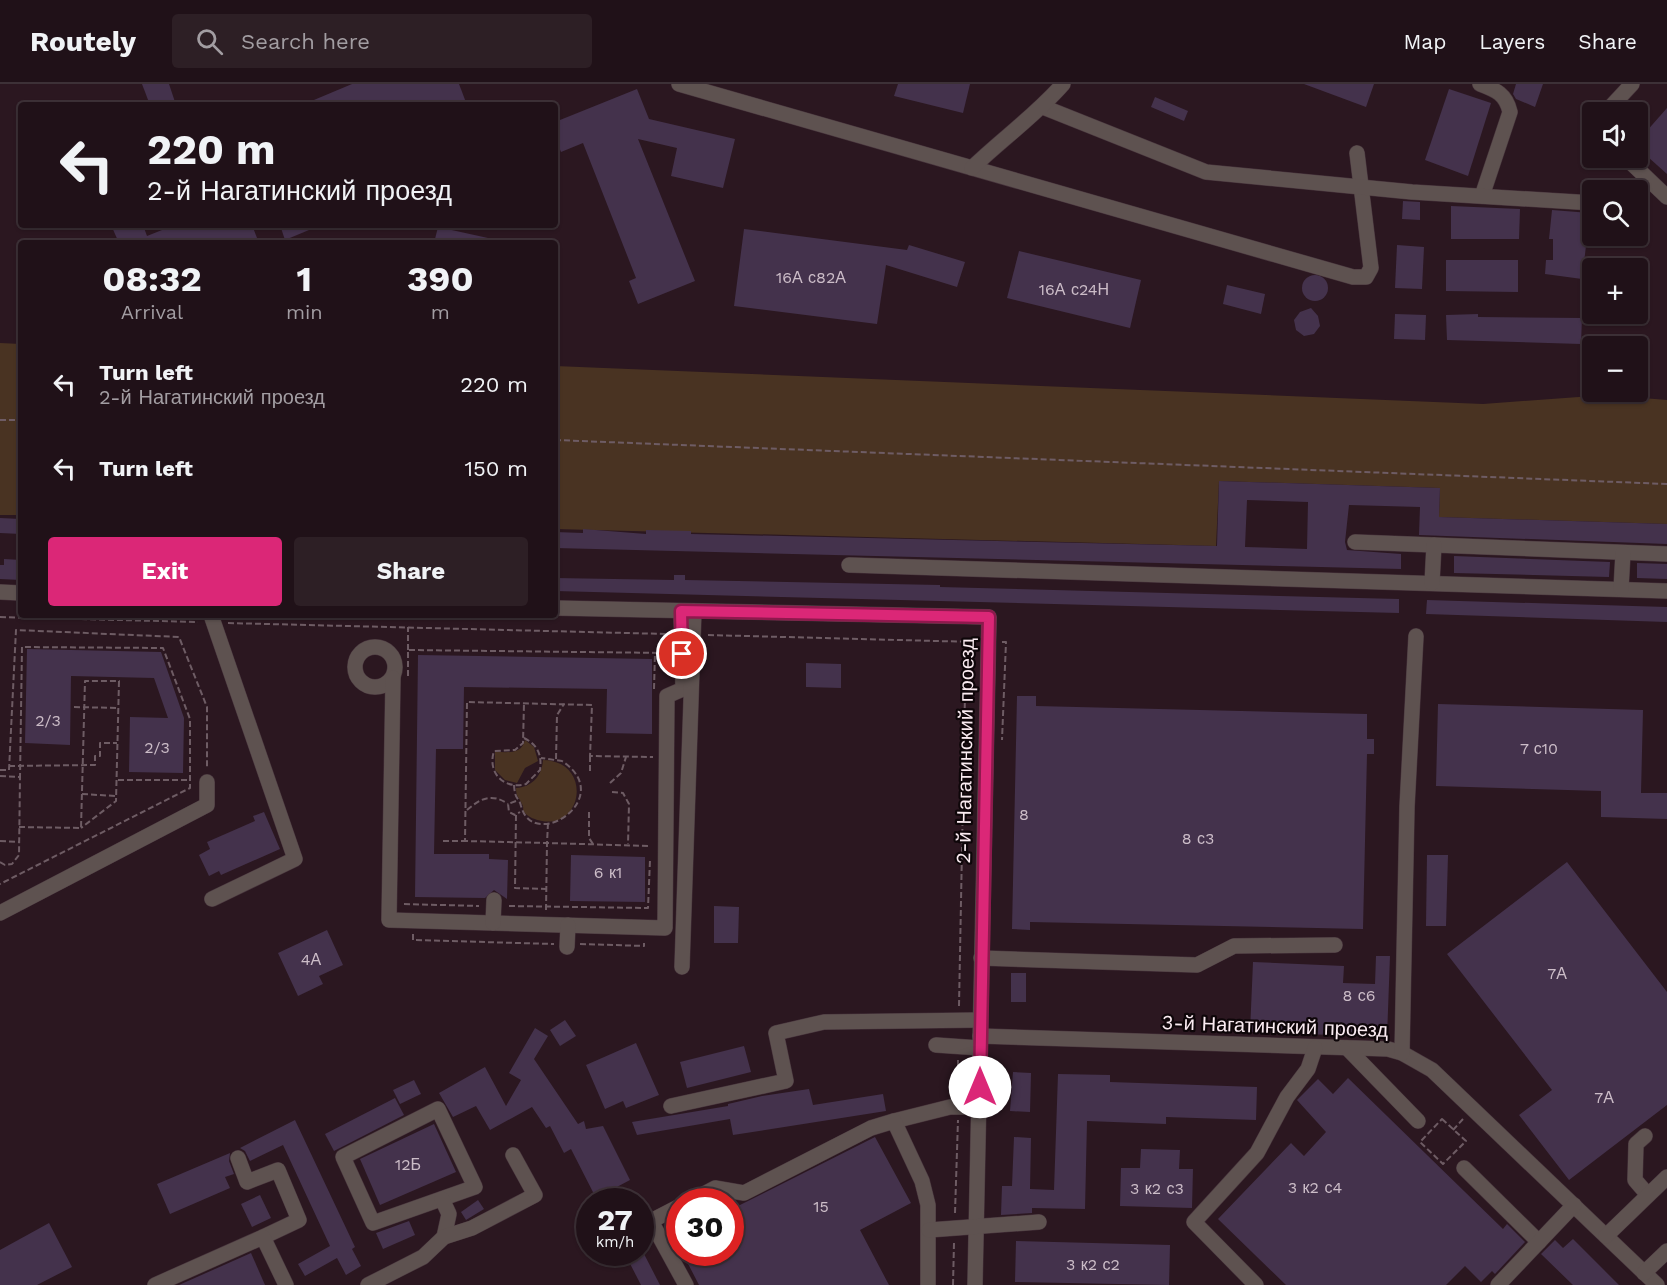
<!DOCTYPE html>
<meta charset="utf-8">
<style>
:root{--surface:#201118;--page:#2d1f25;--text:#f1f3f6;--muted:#a29da2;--line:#3d3137;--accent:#db2777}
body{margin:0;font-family:"Work Sans",sans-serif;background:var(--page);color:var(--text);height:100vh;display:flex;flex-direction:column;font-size:22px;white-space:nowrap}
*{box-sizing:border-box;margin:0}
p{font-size:20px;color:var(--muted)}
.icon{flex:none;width:33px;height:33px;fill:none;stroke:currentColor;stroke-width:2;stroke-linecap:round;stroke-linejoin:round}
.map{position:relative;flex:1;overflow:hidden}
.side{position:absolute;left:18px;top:156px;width:540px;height:378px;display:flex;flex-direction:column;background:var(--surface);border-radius:6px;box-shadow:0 2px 4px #0004,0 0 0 2px var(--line)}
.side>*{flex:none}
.banner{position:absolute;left:18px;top:18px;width:540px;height:126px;border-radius:6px;box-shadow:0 2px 4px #0004,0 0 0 2px var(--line);background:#201118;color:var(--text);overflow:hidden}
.fabs{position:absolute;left:1582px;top:18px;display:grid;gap:12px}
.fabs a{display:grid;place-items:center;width:66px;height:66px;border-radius:6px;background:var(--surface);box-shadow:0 2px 4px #0004,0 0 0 2px var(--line);font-size:30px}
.speed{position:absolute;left:576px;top:1104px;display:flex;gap:12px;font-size:30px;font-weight:700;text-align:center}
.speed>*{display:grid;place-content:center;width:78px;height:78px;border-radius:50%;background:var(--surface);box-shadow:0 2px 4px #0004,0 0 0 2px var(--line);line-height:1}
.speed small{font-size:15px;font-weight:400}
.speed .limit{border:9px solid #d22;background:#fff;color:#111}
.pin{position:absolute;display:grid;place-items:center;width:51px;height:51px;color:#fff;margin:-26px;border:3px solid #fff;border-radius:50%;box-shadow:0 2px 6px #0007}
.me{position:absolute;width:66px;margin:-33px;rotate:0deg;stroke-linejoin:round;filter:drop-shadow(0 0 4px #0008)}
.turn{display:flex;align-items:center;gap:21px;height:126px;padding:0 30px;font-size:27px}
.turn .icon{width:78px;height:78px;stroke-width:2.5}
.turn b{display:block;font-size:42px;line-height:51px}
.eta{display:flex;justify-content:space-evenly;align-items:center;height:102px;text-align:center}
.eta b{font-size:36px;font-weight:700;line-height:42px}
.button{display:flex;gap:12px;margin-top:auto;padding:12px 30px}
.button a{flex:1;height:69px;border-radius:6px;background:var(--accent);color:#fff;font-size:24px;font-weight:700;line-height:69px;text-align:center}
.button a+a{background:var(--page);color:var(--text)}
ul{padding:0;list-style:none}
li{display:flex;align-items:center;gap:18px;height:84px;padding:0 30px}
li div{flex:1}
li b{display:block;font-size:22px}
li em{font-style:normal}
header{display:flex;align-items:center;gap:36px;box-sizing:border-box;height:84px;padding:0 30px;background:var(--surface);border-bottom:2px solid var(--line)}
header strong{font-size:28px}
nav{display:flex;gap:33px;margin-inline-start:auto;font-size:21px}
.search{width:420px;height:54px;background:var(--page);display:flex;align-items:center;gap:15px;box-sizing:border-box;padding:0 21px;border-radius:6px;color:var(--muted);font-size:22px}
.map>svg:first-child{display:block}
</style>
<header>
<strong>Routely</strong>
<div class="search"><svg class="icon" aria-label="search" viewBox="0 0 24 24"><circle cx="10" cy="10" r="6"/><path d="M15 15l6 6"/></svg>Search here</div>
<nav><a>Map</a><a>Layers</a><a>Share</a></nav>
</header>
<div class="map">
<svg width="1667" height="1201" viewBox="0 0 1667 1201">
<rect width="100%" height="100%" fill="#2b1720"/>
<g fill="#493322">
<path d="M0,259L21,260V431H0Z"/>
<path d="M555,282L1483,320L1606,311L1667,316V440L1439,433L1440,404L1219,397L1216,462L555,445Z"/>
<path d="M525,656L534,663L538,677L525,684L517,699L505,696L495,686V668C508,668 521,671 525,656Z"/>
<path d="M543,676C592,677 584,744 542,737C536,736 528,733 525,729C521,724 525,726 522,720C519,713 516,713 516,704C532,703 542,692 543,676Z"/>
</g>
<g fill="#44324c" fill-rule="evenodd">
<path d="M142,0H169L176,21H150Z"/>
<path d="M352,0H459L467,21H302Z"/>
<path d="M898,0H970L963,29L894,12Z"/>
<path d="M1304,0H1374L1366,23Z"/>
<path d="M1516,0H1543L1535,23L1516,15L1513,10Z"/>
<path d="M637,5L649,35L735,55L723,104L671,92L677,64L638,55L695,197L638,220L629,197L636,194L583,59L561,68L555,53V38Z"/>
<path d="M1449,5L1491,19L1468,92L1425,76Z"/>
<path d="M1155,13L1188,27L1184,37L1151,23Z"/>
<path d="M1667,24V90L1638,64V57Z"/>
<path d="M1403,117L1420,118V136L1402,135Z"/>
<path d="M1451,122L1520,125L1519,155H1451Z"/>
<path d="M1552,126L1590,129L1582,195L1545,190L1546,176H1553V155H1549Z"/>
<path d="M111,141H143L147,152L167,144L166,141H252L259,159H119Z"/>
<path d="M280,141H321L285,156Z"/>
<path d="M438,143L488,154V159H434Z"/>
<path d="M744,145L907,166L909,161L965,178L957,203L886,181L877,240L734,222Z"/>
<path d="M1397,161L1424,163L1422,205L1395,204Z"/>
<path d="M1019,167L1141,196L1130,244L1007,214Z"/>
<path d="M1446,176H1518V208L1446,207Z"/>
<circle cx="1315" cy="204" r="13"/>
<path d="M1227,201L1265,210L1261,230L1223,220Z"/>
<path d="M1311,224L1318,232L1320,242L1314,250L1304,252L1296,246L1294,236L1300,228Z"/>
<path d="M1395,230L1426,231L1425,256L1394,255Z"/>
<path d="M1478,230V233L1582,234L1581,260L1447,256L1446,231Z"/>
<path d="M1219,397L1440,404L1439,433L1667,440V460L1419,451L1420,423L1349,421L1345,458L1347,466L1401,470V485L555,464V448L583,449V445L646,450V446L691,447V450L1217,462ZM1247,416L1308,418L1307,465L1245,463Z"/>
<path d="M0,434L21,435V450L0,449Z"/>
<path d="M1454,472L1610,478L1609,493L1454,489Z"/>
<path d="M4,475L21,476V496L0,495V481H4Z"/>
<path d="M1637,479L1667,480V495L1637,494Z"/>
<path d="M674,491H685V496L940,501V503L1399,515V529L555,507V494L674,496Z"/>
<path d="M1427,516L1667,523V538L1426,530Z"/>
<path d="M27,565L161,568L184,634L183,689L129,688L130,633L168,634L154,594L71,592L70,661L25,659Z"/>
<path d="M418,571L652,575V650L606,649L607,605L464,603L463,665H436L434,770H489V775L508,776L507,815L494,806L485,814L415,813Z"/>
<path d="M806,579L841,580V604L806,603Z"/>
<path d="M1017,612H1036V622L1367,630V655H1374V670H1367L1363,845L1030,838V846L1012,845Z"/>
<path d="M1438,620L1643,626L1641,709H1667V735L1601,733V707L1436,702Z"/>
<path d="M264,728L280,765L221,791L219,787L209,792L199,771L210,765L207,758L255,737L253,732Z"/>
<path d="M571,771L645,773V818L570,817Z"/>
<path d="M1427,771H1448L1446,842H1426Z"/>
<path d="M1567,778L1667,908V1021L1569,1096L1519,1031L1552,1006L1447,870Z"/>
<path d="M714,822L739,823L738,859H714Z"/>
<path d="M327,846L343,881L319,892L323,900L298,912L278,869Z"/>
<path d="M1376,872H1390L1387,953L1250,948L1253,878L1344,882L1343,899L1375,900Z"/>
<rect x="1011" y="889" width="15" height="29"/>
<path d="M565,936L576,952L560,962L550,946Z"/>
<path d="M535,944L548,952L534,975L578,1040L584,1037L586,1045L603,1042L630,1096L596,1114L571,1065L564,1069L550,1042L546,1044L532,1023L490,1046L476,1022L453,1033L439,1009L485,983L506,1022L521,996L509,989Z"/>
<path d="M636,959L659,1011L626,1024L623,1017L605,1025L586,981Z"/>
<path d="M744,962L751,988L687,1004L680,978Z"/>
<path d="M1013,988L1031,989L1030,1028L1010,1027Z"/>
<path d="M1058,990L1110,991V998L1257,1003L1256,1036L1166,1033V1040L1087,1037L1085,1125L1032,1124V1129L1001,1131L1002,1102H1012L1014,1053L1031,1054L1030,1105L1054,1106Z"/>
<path d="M1348,994L1503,1145L1507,1140L1525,1158L1495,1190L1492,1187L1481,1198L1465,1182L1446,1201H1286L1218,1135L1291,1059L1304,1072L1326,1048L1297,1016L1318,995L1333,1010Z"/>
<path d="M414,996L421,1010L400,1020L393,1006Z"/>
<path d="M809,1005L813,1021L883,1010L886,1027L733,1051L730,1035L637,1051L632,1038L728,1022V1020L762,1012Z"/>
<path d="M395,1014L404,1031L334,1067L325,1050Z"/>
<path d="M295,1036L355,1163L352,1165L361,1182L346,1191L337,1174L305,1192L298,1180L330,1162L283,1061L250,1077L245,1067L240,1064Z"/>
<path d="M434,1040L456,1088L380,1121L360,1075Z"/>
<path d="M875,1053L911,1119L860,1146L889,1201H699L682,1168H730V1126Z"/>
<path d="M1141,1065L1180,1066L1179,1085H1193L1192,1124L1120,1122L1121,1084H1140Z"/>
<path d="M230,1069L229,1077L234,1090L225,1093L230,1104L170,1130L157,1100Z"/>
<path d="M260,1111L271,1134L252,1143L241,1120Z"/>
<path d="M478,1116L484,1125L466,1136L461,1128Z"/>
<path d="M409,1137L415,1151L383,1165L376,1149Z"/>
<path d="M49,1139L72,1183L37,1201H0V1166Z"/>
<path d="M1573,1155L1619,1201H1573L1541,1170L1555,1156L1563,1164Z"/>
<path d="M1016,1157L1170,1161L1169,1201L1015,1198Z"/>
<path d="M624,1168H643L660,1201H641Z"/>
<path d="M251,1169L265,1201H179Z"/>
</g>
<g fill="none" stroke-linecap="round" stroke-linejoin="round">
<defs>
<g id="minor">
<path d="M679,0L1353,193H1366L1371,184L1357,69"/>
<path d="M1480,0C1496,6 1506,10 1510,28L1482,112"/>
<path d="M1043,23L1206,88L1412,108L1593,119"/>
<path d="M1606,28L1632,0"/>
<path d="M1593,42V43"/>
<path d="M1626,74L1667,113"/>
<path d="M972,84C1002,55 1036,31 1063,0"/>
<path d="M1355,458L1667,470"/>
<path d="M849,481L1667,507"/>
<path d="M1432,499L1434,461"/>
<path d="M1621,505L1623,469"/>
<path d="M0,508L21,509"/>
<path d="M555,524L989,533L975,1201"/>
<path d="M211,531L295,775L212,815"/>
<circle cx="375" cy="583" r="20"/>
<path d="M393,594L389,836L665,844L667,612L683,605L681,527"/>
<path d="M0,829L207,721V698"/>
<path d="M493,839L494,816"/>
<path d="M567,863L568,841"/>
<path d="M981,874L1197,881L1234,862L1335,861"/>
<path d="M682,883L694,527"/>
<path d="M980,952L1388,965L1402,969L1432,986L1657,1201"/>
<path d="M936,961L980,964"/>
<path d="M1347,964L1418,1037"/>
<path d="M1402,969L1407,723L1416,552"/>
<path d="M671,1022L786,997L776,949L824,938L980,936"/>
<path d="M438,1025L475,1103L373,1139L343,1073Z"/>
<path d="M894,1037L950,1023H980"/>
<path d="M1645,1052L1636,1060L1635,1096L1648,1111"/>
<path d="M238,1074L247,1098L278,1086L299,1136L263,1153"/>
<path d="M1464,1084L1539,1158"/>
<path d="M442,1115L449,1130L444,1153"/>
<path d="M689,1118L715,1104L744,1109L871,1044L894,1037L922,1097L928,1121V1201"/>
<path d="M680,1122L651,1137L686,1201"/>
<path d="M929,1146L1039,1138"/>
<path d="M1606,1152L1667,1093"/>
<path d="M1644,1189L1667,1167"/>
<path d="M155,1201L263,1153L286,1201"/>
<path d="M368,1201L423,1173L444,1153L472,1144L535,1111L513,1071"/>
<path d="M1256,1201L1194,1138L1257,1069L1287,1013L1308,985L1315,964"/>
<path d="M1498,1201L1574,1121"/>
</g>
</defs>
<use href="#minor" stroke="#48353d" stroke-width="16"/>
<g stroke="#6e5c64" stroke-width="2" stroke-dasharray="6 3" stroke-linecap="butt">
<path d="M0,336H21"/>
<path d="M555,356L1667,400"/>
<path d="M0,533L198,538"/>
<path d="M228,539L666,550"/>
<path d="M708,551L975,558"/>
<path d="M1002,558H1006L1002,656"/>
<path d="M408,566V543"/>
<path d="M408,592V566L667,569"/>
<path d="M654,605L655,569"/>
<path d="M74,623L118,624"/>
<path d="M524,654C538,661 542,671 540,686L526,700C504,706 487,689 494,667L515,666L523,659L524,619"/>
<path d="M556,675L557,631L564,620"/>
<path d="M9,682L95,681V672H100V659H117"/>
<path d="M0,686H9L16,546L179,553L207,623V684"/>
<path d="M590,687V672"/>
<path d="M0,692L20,693L22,563L163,564L190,635V704L0,800"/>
<path d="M118,696H190"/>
<path d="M610,699L621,689L626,673"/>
<path d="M514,701C515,717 519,713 521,722C533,769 618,714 562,677L541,674"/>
<path d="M612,708L623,709L629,720L628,760"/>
<path d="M82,710L116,712"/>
<path d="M516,717L508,720L509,728L515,731L520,728"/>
<path d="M467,726C481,714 492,709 508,720"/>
<path d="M589,728V754L593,760"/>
<path d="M516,731L515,804L546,805"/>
<path d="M548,739L547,759L465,757L467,618L592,621L590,672L653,673"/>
<path d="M19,743L81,744L85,597H119L116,717L81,744"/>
<path d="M0,757L19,758"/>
<path d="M443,757H465"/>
<path d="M0,778L5,781L12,780L19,771L20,693"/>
<path d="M404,820L479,822"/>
<path d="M509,822L648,824L650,776"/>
<path d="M546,826L547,759L650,762"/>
<path d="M413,850V856L554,860"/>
<path d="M580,860L644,862V859"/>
<path d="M959,922L966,557"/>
<path d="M958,1009V976"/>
<path d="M1442,1035L1466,1057L1443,1080L1420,1058Z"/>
<path d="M1453,1046L1463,1035"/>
<path d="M955,1129L958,1036"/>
<path d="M953,1201L954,1159"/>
</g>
<use href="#minor" stroke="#5e5250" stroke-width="15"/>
</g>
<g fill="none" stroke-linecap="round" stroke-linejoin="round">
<defs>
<path id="route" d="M682,570L681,527L989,533L980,1003"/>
</defs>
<use href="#route" stroke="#8e194d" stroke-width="15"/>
<use href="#route" stroke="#db2777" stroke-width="10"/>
</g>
<g text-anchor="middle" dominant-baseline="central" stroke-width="4.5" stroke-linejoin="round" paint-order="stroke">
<g font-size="16" fill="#ccbdc8">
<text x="811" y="193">16А с82А</text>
<text x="1074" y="205">16А с24Н</text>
<text x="48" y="636">2/3</text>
<text x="157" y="663">2/3</text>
<text x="1539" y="664">7 с10</text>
<text x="1024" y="730">8</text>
<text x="1198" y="754">8 с3</text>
<text x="608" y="788">6 к1</text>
<text x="311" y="875">4А</text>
<text x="1557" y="889">7А</text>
<text x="1359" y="911">8 с6</text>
<text x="1604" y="1013">7А</text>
<text x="408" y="1080">12Б</text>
<text x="1315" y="1103">3 к2 с4</text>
<text x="1157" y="1104">3 к2 с3</text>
<text x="821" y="1122">15</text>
<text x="1093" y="1180">3 к2 с2</text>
</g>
<g font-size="20" fill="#faebf1" stroke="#0e0609">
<text transform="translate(965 667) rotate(-89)">2-й Нагатинский проезд</text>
<text transform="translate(1275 942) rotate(2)">3-й Нагатинский проезд</text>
</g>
</g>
</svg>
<div class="fabs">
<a><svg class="icon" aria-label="sound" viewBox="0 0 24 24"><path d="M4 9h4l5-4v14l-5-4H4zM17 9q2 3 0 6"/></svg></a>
<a><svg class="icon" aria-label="search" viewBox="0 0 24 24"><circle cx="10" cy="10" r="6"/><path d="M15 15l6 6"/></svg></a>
<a>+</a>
<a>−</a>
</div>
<div class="speed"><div>27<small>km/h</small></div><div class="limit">30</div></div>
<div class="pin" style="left:682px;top:570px;background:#d93025"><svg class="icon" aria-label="arrive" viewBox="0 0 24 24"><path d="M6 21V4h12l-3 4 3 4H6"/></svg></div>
<svg class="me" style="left:980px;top:1003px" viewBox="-20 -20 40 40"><circle r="19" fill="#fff"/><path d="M0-13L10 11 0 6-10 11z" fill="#db2777"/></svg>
<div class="banner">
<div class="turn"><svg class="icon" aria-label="left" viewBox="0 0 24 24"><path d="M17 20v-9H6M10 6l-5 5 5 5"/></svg><div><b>220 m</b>2-й Нагатинский проезд</div></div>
</div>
<section class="side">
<div class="eta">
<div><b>08:32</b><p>Arrival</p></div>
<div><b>1</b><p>min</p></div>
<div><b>390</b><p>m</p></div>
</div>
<ul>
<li><svg class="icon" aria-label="left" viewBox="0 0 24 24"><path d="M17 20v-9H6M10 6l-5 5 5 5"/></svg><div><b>Turn left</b><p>2-й Нагатинский проезд</p></div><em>220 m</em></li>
<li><svg class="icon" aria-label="left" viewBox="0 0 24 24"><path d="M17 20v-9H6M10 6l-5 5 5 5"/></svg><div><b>Turn left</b></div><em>150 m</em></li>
</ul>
<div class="button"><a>Exit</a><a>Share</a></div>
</section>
</div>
